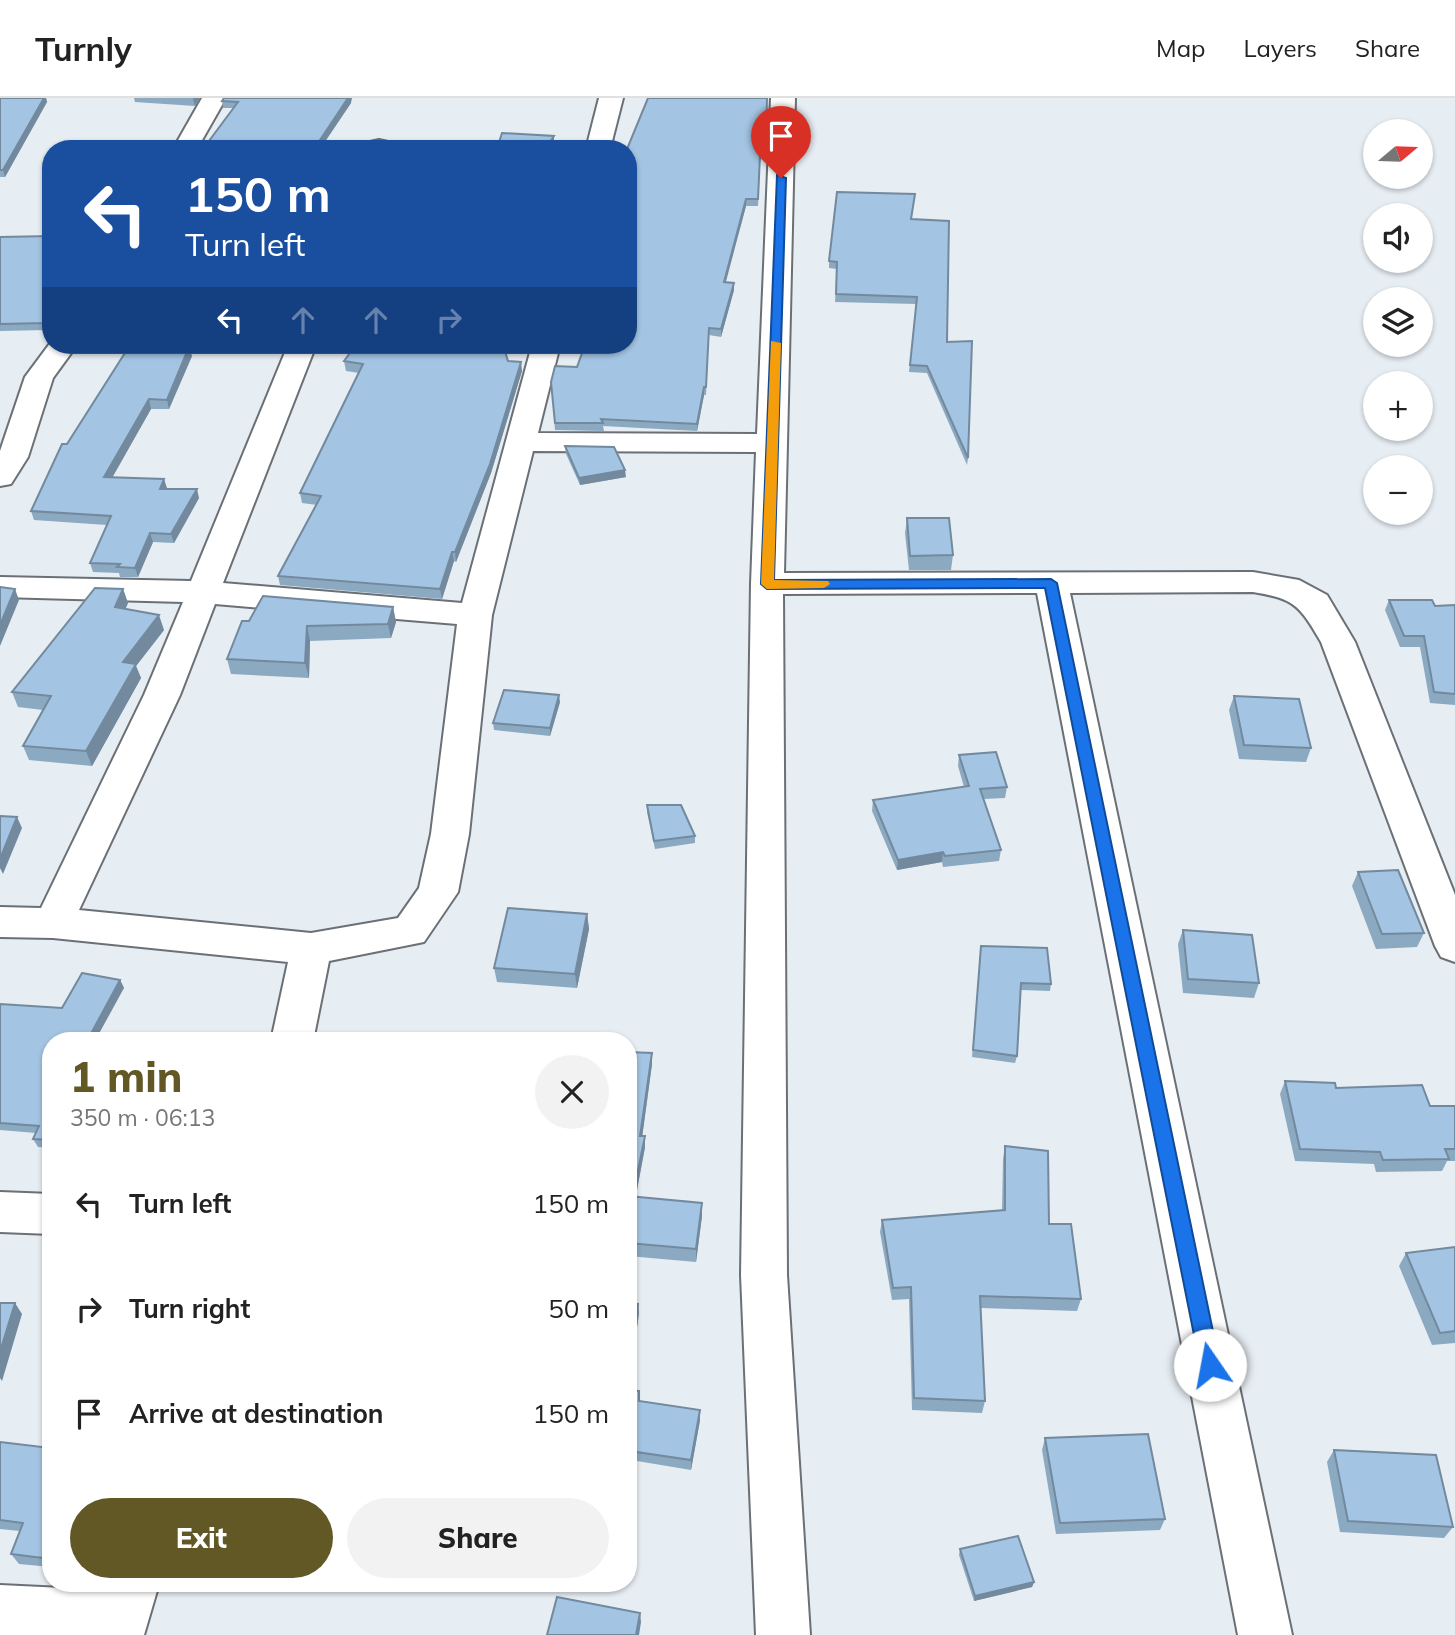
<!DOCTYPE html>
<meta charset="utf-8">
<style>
:root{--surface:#fff;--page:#f2f2f2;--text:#222;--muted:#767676;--line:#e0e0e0;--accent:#625825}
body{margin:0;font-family:Mulish,sans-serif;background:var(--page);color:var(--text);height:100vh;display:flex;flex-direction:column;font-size:26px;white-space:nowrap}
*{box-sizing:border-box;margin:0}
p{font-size:23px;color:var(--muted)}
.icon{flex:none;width:38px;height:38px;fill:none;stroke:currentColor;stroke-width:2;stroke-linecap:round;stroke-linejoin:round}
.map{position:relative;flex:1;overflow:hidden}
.side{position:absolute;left:42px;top:934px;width:595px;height:560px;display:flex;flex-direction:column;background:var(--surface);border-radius:28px;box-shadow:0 2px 5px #0004}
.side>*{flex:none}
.top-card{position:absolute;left:42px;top:42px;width:595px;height:214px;border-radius:28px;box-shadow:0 2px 5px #0004;background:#1a4fa0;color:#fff;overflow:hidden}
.needle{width:46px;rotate:71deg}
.buttons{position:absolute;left:1363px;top:21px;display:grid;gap:14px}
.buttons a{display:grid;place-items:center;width:70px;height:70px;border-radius:50%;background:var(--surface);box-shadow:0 2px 5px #0004;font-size:35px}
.pin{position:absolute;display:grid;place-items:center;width:60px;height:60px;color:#fff;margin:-72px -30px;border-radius:50% 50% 50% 0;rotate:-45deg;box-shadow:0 0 7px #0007}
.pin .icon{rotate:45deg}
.me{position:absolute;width:77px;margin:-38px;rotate:348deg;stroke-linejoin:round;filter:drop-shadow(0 0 5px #0008)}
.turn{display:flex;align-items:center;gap:24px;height:147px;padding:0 28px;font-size:32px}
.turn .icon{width:91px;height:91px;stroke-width:2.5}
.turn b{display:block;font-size:49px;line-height:60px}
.lanes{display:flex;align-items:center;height:66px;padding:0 28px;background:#0003;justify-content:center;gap:35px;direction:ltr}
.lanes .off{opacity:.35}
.round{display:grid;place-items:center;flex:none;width:74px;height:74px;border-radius:37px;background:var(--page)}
.overview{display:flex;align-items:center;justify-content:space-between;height:119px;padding:0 28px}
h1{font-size:42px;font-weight:800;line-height:52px;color:var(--accent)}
.primary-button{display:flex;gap:14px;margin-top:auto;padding:14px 28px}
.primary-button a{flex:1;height:80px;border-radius:42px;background:var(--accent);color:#fff;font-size:28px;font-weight:800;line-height:80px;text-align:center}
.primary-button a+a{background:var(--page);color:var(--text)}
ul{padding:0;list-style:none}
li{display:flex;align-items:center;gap:21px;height:105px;padding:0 28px}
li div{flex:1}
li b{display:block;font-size:26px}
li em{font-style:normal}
header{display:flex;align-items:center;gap:42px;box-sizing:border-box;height:98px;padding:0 35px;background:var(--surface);border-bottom:2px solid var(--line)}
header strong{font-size:33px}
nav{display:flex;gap:38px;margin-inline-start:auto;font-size:24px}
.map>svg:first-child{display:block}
</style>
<header>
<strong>Turnly</strong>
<nav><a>Map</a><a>Layers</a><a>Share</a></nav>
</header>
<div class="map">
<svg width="1455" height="1537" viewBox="0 0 1455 1537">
<rect width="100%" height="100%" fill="#e6edf3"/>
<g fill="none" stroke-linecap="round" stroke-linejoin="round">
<defs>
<g id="minor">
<path d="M202,0H226L197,51H173Z"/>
<path d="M599,0H623L610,51H586Z"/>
<path d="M771,0H795L784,475L1253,474L1299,482L1327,497L1355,544L1455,797V864L1441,859L1435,848L1321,544C1300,508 1295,501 1253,494L1070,495L1292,1537H1238L1037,495L783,496L787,1177L810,1537H756L741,1177L751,486L756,354L533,353L492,517L469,736L458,794L424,844L329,863L313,943H271L288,864L53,840L0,839V809L41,810L144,597L183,504L0,499V479L191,483L288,247H316L223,485L462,505L532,247H560L538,335L757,336ZM215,506L457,526L431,736L419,790L398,820L311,835L79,812L180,597Z"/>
<path d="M379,42L388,44L390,51H366L370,44Z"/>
<path d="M51,244V247H77L53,280L28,359L11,386L0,388V353L25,279Z"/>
<path d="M0,1094L51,1096V1136L0,1134Z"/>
<path d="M107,1486H159L144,1537H0V1487L105,1492Z"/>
</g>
</defs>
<use href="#minor" stroke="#6a7075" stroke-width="4"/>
<use href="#minor" fill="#fff" fill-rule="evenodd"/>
</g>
<g fill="#8ca9c2">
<path d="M0,0H46L47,4L5,79H0Z"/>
<path d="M134,0H200L195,8L135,4Z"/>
<path d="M767,0L766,49L760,63L758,108H746L725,184L734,192L721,239L709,237L706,297H704L697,333L603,328L604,333L555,332L551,284L577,269Z"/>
<path d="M222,3L351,5L320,51H215L216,50L211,49L209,43L233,10H223Z"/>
<path d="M914,103L911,121L947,244L968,360L967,367L927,275L909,274L916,206L835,204L837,171L829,170V163Z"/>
<path d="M51,138L48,232L0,233V139Z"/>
<path d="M192,258L169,311H151L112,379L164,381L166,391L199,400L174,445L153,444L138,479H120L119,475L93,474L90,465L107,427L34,422L31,413L67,346Z"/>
<path d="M344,263H508L522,273L491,375L456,464L454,463L442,501L280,487L278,478L317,407L302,405L300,395L359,275L346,273Z"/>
<path d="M565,348L626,379L580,387L566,356Z"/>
<path d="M907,420L953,457L951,472H909L905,435Z"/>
<path d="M123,491L128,505L125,511L164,532L136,568L141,580L92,668L29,662L23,648L43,612L18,609L12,594Z"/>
<path d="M1389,502L1435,508L1455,507V607L1430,605L1420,549H1400L1385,512Z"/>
<path d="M393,509L396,524L391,540L310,543L309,580L231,576L227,561L249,523Z"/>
<path d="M1234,598L1311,650L1306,664L1239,661L1229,612Z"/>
<path d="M560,604L550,638L494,632L493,625Z"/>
<path d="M959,657L1007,689L1005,700L984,701L1001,752L999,763L943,769L942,764L897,772L872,713L873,702L964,689L958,668Z"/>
<path d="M647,707L695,738V745L655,751L647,714Z"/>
<path d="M1358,774L1424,835L1417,849L1376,851L1352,788Z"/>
<path d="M587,816L589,831L577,890L497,884L494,870Z"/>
<path d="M1183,832L1259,885L1254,900L1183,895L1178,846Z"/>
<path d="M981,848L1051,886L1050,893L1021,892L1017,958L1015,965L972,959Z"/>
<path d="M120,882L124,890L51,943V1050L38,1049L33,1041L36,1035L0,1032V906L62,910Z"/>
<path d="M628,954L652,955V966L642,1038L645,1049L636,1097L628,1096Z"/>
<path d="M1285,983L1336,990L1430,1008H1455V1063H1447L1442,1073L1376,1074L1374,1066L1295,1063L1280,996Z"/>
<path d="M1005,1048L1049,1126L1081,1201L1077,1213L981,1210L985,1303L982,1315L912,1312L909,1201L892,1202L880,1134L882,1122L1002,1112L1003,1061Z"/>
<path d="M628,1098L702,1118L696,1164L628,1158Z"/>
<path d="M1455,1149V1245L1432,1247L1399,1168L1406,1155Z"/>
<path d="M628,1205L638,1206L639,1215L628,1293L640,1304L700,1312V1322L691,1372L637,1363L636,1399H628Z"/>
<path d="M1045,1340L1165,1421L1160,1432L1056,1436L1042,1352Z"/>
<path d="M0,1344L50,1350L51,1348V1469L19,1466L11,1456L20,1433L0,1431Z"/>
<path d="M1334,1352L1453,1429L1444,1440L1340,1434L1327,1364Z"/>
<path d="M960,1451L1034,1484L1032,1489L974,1503L959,1457Z"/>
</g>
<g fill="#72899e">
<path d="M44,0H46L47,4L5,79L3,72Z"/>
<path d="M194,0H200L195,8L193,1Z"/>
<path d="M348,0H352L351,5L320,51H314Z"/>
<path d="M554,38V47L552,51H545Z"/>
<path d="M766,42V49L760,63L758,108L760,57Z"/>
<path d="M746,101V108L724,191V184Z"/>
<path d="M734,185V192L721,239V231Z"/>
<path d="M51,215V227L48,232L46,225Z"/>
<path d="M189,249L192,258L169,311L167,302Z"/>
<path d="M521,264L522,273L491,375L456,464L455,454Z"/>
<path d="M704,289V297L697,333V326Z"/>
<path d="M149,301L151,311L107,389L104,379Z"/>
<path d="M625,372L626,379L580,387L579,380Z"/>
<path d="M164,381L167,390L162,400L160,391Z"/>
<path d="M197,391L199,400L174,445L171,436Z"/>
<path d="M150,435L153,444L138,479L135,470Z"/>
<path d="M452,454L454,463L442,501L440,491Z"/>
<path d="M15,491L19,502L0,548V527Z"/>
<path d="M123,491L128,505L120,524L115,509Z"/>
<path d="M393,509L396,524L391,540L388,526Z"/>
<path d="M159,517L164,532L136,568L141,580L92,668L86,653L123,564Z"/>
<path d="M307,528L310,543L309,580L305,565Z"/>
<path d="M559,597L560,604L550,638V630Z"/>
<path d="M17,719L22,730L3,776L0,770V761Z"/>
<path d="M943,754L942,764L897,772L898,762Z"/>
<path d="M587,816L589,831L577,890L575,876Z"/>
<path d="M120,882L124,890L95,943H87Z"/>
<path d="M652,955V966L641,1048L640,1038Z"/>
<path d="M645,1038V1049L636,1097L635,1087Z"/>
<path d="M702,1105V1118L696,1164V1151Z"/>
<path d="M15,1205L22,1216L2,1283L0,1280V1254Z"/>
<path d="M638,1206L639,1215L628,1294V1278Z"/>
<path d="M700,1312V1322L691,1372V1362Z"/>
<path d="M636,1354L637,1363L636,1399L635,1390Z"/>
<path d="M1034,1484L1032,1489L974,1503L975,1498Z"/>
<path d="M640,1515L641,1524L639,1537H636Z"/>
</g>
<g fill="#a3c4e2" stroke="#72899e" stroke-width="2">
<path d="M0,0H44L3,72H0Z"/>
<path d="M224,0H348L314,51H215L220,43H209L238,4L222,3Z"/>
<path d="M648,0H767L766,42L760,57L758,101H746L724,184L734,185L721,231L709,230L706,289H704L697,326L601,321L603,325H555L551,284L555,268L577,269L585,247H628V51H627Z"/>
<path d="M502,35L554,38L545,51H497Z"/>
<path d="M837,94L915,96L911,121L949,123L947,244L972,243L968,360L927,268L910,267L917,199L836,196L837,164L829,163Z"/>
<path d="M51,138V215L46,225L0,226V139Z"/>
<path d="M130,247H174L189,249L167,302L149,301L104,379L164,381L160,391H197L171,436L150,435L135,470L117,469L120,466L90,465L111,418L31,413L62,346H67Z"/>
<path d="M356,247H503L508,263L521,264L490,366L455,454H452L440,491L278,478L321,398L300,395L363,266L344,263Z"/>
<path d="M565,348L614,349L625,372L579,380Z"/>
<path d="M907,420H949L953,457L910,458Z"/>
<path d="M0,489L15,491L0,527Z"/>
<path d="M95,490L123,491L115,509L159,517L123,564L136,566L86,653L23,648L51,598L12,594Z"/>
<path d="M263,498L393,509L388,526L307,528L305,565L227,561L242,523H249Z"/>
<path d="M1389,502H1432L1435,508L1455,507V596L1434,594L1424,538H1404Z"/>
<path d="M504,592L559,597L550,630L493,625Z"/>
<path d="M1234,598L1299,601L1311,650L1244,647Z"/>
<path d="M996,654L1007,689L980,691L1001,752L945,758L943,754L898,762L873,702L969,688L959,657Z"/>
<path d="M647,707H681L695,738L654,743Z"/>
<path d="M0,718L17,719L0,761Z"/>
<path d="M1398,772L1424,835L1382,836L1358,774Z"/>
<path d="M508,810L587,816L575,876L494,870Z"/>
<path d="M1183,832L1252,837L1259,885L1188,881Z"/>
<path d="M981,848L1047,850L1051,886L1021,885L1017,958L973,952Z"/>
<path d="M82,875L120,882L87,943H51V1042L33,1041L39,1028L0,1025V906L62,910Z"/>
<path d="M628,954L652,955L640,1038H645L635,1087L628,1086Z"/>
<path d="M1285,983L1335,985L1336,990L1422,987L1430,1008H1455V1051H1445L1449,1061L1383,1062L1380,1054L1300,1051Z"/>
<path d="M1005,1048L1048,1053L1049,1126H1071L1081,1201L980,1198L985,1303L914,1300L911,1189L893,1190L882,1122L1005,1112Z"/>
<path d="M628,1098L702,1105L696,1151L628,1145Z"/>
<path d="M1455,1149V1233L1440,1235L1406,1155Z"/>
<path d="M0,1205H15L0,1254Z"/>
<path d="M628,1205L638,1206L628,1278Z"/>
<path d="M628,1293H639V1303L700,1312L691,1362L636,1354L635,1390H628Z"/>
<path d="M1148,1336L1165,1421L1060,1425L1045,1340Z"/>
<path d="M0,1344L50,1350L51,1348V1461L11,1456L23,1425L0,1422Z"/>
<path d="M1334,1352L1436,1357L1453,1429L1348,1423Z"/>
<path d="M1018,1438L1034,1484L975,1498L960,1451Z"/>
<path d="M557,1499L640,1515L636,1537H547Z"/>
</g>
<path fill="#1a73e8" stroke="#114b97" stroke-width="2" d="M777,77L786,80L774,482L1051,481L1057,485L1220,1267L1217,1274L1210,1277L1203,1274L1200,1267L1045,490L767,491L761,486Z"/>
<path fill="#f59e0b" d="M771,243L781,245L774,482L828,483L830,486L824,490L767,491L761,486Z"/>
</svg>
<div class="buttons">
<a><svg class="needle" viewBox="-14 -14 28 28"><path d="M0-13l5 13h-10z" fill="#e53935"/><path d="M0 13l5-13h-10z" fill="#767676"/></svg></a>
<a><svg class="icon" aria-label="sound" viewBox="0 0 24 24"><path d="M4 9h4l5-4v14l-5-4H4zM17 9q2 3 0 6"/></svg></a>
<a><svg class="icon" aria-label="layers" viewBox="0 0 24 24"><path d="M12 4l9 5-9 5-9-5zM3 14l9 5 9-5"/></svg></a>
<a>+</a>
<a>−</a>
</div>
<div class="pin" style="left:781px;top:80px;background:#d93025"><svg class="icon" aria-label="arrive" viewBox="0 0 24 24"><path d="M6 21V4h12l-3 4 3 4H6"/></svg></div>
<svg class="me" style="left:1210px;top:1267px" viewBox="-20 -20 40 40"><circle r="19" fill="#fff"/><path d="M0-13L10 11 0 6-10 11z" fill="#1a73e8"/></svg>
<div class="top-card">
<div class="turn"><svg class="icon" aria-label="left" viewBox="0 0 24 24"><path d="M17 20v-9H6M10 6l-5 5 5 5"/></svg><div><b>150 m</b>Turn left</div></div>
<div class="lanes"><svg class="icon" aria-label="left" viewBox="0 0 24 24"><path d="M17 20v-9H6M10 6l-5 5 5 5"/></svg><svg class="icon off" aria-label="ahead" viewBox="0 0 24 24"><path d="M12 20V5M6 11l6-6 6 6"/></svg><svg class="icon off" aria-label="ahead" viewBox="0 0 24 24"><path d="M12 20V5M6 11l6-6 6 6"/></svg><svg class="icon off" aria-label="right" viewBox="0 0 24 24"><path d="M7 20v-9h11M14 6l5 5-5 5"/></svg></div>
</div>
<section class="side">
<div class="overview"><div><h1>1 min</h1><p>350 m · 06:13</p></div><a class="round"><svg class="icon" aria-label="close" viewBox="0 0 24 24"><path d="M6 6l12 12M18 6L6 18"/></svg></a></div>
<ul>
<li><svg class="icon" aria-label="left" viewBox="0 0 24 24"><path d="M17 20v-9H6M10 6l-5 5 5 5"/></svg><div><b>Turn left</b></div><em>150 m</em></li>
<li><svg class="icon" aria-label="right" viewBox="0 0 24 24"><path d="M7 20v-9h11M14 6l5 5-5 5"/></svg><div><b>Turn right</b></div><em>50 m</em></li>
<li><svg class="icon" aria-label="arrive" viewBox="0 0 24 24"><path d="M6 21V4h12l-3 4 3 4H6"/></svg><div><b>Arrive at destination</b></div><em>150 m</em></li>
</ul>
<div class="primary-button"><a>Exit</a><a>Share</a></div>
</section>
</div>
